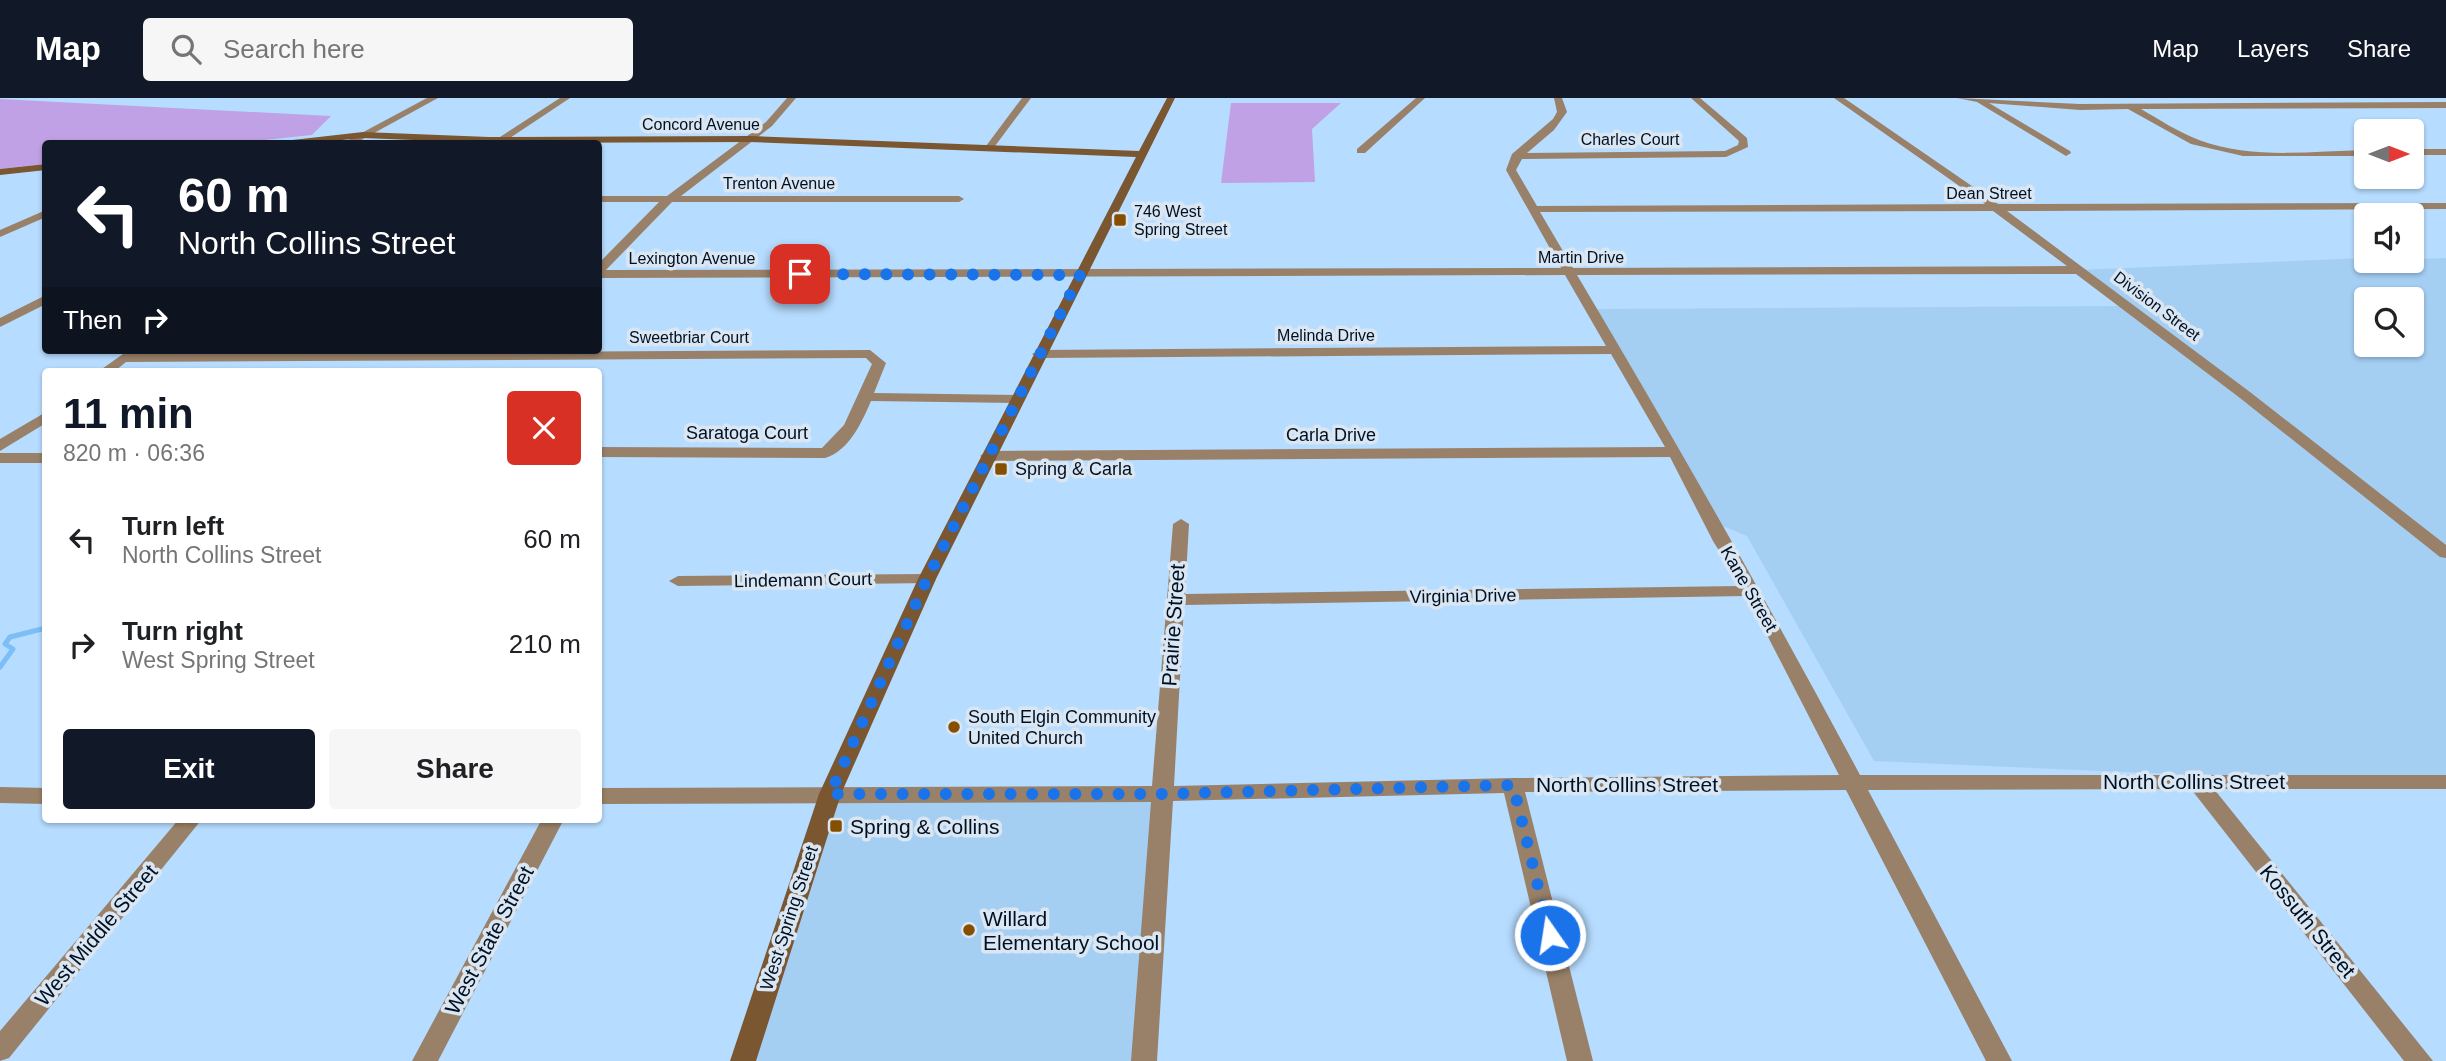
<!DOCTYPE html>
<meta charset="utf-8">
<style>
:root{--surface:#fff;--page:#f6f6f6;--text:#202124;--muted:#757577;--accent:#111827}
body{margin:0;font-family:Arial,sans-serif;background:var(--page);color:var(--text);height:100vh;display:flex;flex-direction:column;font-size:26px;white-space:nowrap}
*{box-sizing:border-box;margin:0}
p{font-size:23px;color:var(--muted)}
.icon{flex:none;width:38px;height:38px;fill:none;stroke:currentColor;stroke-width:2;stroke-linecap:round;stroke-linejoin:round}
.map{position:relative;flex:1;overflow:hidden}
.details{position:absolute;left:42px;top:270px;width:560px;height:455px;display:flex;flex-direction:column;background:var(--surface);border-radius:7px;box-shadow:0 2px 5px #0004}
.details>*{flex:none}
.top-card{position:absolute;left:42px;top:42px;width:560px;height:214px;border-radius:7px;box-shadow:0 2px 5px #0004;background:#111827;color:#fff;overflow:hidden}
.needle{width:46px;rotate:90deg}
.controls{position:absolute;left:2354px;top:21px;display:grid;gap:14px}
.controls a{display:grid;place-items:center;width:70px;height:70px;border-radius:7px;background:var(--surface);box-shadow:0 2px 5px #0004;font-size:35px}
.pin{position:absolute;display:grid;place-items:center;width:60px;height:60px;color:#fff;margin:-30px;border-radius:14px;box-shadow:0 4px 10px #0006}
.me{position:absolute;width:77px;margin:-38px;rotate:347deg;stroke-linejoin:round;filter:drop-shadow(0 0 5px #0008)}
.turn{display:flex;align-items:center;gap:24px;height:147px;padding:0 21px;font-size:32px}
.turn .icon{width:91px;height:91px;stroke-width:2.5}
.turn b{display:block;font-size:49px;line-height:60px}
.then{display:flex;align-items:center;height:66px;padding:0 21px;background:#0003;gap:14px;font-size:26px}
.round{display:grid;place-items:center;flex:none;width:74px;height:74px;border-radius:7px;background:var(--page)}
.head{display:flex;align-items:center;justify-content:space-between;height:119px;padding:0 21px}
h1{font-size:42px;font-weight:700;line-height:52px;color:var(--accent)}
.cta{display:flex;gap:14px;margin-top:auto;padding:14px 21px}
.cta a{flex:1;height:80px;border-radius:7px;background:var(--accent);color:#fff;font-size:28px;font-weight:700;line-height:80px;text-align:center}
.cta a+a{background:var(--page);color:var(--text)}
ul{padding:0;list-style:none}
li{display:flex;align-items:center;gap:21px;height:105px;padding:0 21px}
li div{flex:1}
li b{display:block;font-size:26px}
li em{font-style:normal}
header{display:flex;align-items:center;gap:42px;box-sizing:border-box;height:98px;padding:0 35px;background:var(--accent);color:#fff}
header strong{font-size:33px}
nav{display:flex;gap:38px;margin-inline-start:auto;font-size:24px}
.search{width:490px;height:63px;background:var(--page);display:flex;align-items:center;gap:18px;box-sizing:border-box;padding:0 24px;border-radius:7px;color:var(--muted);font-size:26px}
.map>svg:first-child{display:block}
</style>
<header>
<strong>Map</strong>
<div class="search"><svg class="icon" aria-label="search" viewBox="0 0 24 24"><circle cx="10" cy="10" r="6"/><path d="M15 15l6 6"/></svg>Search here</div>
<nav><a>Map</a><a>Layers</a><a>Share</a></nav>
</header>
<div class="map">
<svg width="2446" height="963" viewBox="0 0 2446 963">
<rect width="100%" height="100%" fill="#b6dcff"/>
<g fill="#a5cef3" fill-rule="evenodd">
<path d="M2366,160V163L2446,160V688L1874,663L1747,438L1713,424L1596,211L2124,208L2079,172ZM2366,201H2412V247H2366Z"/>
<path d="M834,700H1154L1138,963H749Z"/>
</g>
<g fill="#c1a1e5">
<path d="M0,1L331,18L312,37L234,45L46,46L45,66L0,71Z"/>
<path d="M1231,5H1341L1312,31L1315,84L1221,85Z"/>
</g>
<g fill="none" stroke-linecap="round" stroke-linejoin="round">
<path stroke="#7cbef7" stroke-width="5" d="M0,569L13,551L5,546L10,539L46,530"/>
<g fill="#998068" fill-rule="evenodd">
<path d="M427,0H438L354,46H341Z"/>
<path d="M560,0H570L501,46H489Z"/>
<path d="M787,0H796L772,28L681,98H959L964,101L959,104H672L606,172L1561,170L1506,72L1512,56L1553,21L1557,14L1554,0H1562L1567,14L1554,32L1527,55L1725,53L1738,47L1739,43L1691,0H1700L1747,40L1748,49L1726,59L1522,61L1516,72L1537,108L1985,106L1834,0H1844L1998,106L2446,105V111L2007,113L2250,294L2446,447V460L2440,459L2240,300L2076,176L1577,177C1675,342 1770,508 1860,677H2446V691H2214L2433,963H2404L2191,691L1868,692L2012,963H1986L1846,692L1525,694L1593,963H1567L1504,695L1173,703L1157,963H1131L1151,704L598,706V690L1152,688L1173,426L1181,421L1189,426L1185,496L1741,488L1713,443L1670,359L988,363L980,358L988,353L1665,349L1611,256L1039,260L1032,256L1039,252L1606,248L1565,177L598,180V166L659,104H598V98H667L766,24ZM1993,113L2067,168L1573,170L1540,114ZM1747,498L1839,677L1513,680L1174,688L1184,507Z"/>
<path d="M1022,0H1031L992,52H986V48Z"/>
<path d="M1416,0H1425L1365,55H1357V51Z"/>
<path d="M1957,0L2080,6L2446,4V10L2141,11C2160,22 2178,34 2199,42C2252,62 2311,53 2366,52V58H2243L2191,46L2128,11L2080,12L1989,5L2070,53L2071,55L2066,58L1977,4Z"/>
<rect x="2412" y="51" width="34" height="6"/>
<path d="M46,112V119L0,139V132Z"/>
<path d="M46,197V206L0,229V220Z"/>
<path d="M870,252L886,265L874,295L1017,297L1024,301L1017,305L871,303C862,324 849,353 825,360L598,359V349L822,350L844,327L872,266L866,260L126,264L115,273H99L123,256Z"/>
<path d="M46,314V325L0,353V341Z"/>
<rect x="0" y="355" width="46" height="10"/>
<path d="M927,476L936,481L933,485L678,488L669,483L678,478Z"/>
<path d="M0,689L46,690V706L0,705Z"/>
<path d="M179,721H202L9,960L0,963V933Z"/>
<path d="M542,721H564L438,963H412Z"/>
</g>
<g fill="#7a5631" fill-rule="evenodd">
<path d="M1167,0H1175L936,481L841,696L756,963H730L819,696L918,481L1136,59L750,44L489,45L363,40L300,46H257L363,34L489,39L750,38L1139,53Z"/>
<path d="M46,66V72L0,77V71Z"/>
</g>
</g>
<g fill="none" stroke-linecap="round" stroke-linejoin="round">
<path stroke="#1a73e8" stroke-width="12" stroke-dasharray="0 21.6" d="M800,176L1080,177L927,481L830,696H1160L1513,687L1550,837"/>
</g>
<g fill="#864f00" stroke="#dae6f2" stroke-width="2.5">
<rect x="1113" y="115" width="14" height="14" rx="3.5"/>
<rect x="994" y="364" width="14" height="14" rx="3.5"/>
<circle cx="954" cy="629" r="7"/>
<rect x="829" y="721" width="14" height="14" rx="3.5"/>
<circle cx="969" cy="832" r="7"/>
</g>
<g text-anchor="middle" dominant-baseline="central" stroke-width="7" stroke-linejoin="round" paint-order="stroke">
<g font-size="16" fill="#001023" stroke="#dae6f2">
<text x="701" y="26">Concord Avenue</text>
<text x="1630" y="41">Charles Court</text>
<text x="779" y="85">Trenton Avenue</text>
<text x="1989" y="95">Dean Street</text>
<text x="1581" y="159">Martin Drive</text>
<text x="692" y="160">Lexington Avenue</text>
<text transform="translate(2157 208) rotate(37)">Division Street</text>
<text x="1326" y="237">Melinda Drive</text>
<text x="689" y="239">Sweetbriar Court</text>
</g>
<g font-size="16" fill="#001023" stroke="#dae6f2" text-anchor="start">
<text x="1134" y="113">746 West<tspan x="1134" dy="18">Spring Street</tspan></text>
</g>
<g font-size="18" fill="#001023" stroke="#dae6f2">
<text x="747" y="335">Saratoga Court</text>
<text x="1331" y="337">Carla Drive</text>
<text transform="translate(803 482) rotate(-1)">Lindemann Court</text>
<text transform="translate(1749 491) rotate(60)">Kane Street</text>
<text transform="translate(1463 498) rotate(-1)">Virginia Drive</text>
<text transform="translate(789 820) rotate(-72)">West Spring Street</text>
</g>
<g font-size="18" fill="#001023" stroke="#dae6f2" text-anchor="start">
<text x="1015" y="371">Spring &amp; Carla</text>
<text x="968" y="619">South Elgin Community<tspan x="968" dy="21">United Church</tspan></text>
</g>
<g font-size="21" fill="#001023" stroke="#dae6f2">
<text transform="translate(1173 527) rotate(-86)">Prairie Street</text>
<text x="2194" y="683">North Collins Street</text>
<text x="1627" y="686">North Collins Street</text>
<text transform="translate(2308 823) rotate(51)">Kossuth Street</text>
<text transform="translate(96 837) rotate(-50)">West Middle Street</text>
<text transform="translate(489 842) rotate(-62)">West State Street</text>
</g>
<g font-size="21" fill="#001023" stroke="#dae6f2" text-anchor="start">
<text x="850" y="728">Spring &amp; Collins</text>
<text x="983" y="820">Willard<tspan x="983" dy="24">Elementary School</tspan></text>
</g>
</g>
</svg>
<div class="controls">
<a><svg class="needle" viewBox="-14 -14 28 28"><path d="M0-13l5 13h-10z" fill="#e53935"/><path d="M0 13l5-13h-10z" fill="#757577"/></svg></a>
<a><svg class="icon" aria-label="sound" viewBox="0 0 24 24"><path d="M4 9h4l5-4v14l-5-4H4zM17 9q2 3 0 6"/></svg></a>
<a><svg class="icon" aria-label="search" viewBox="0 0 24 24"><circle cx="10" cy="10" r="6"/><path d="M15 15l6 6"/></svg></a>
</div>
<div class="pin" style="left:800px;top:176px;background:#d93025"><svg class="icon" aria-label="arrive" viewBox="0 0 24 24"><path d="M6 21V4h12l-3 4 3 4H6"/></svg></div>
<svg class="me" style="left:1550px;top:837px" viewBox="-20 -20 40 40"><circle r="17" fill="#1a73e8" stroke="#fff" stroke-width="3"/><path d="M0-11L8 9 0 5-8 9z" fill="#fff"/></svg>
<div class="top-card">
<div class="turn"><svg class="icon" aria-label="left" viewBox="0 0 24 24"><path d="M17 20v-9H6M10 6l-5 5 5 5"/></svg><div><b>60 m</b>North Collins Street</div></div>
<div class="then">Then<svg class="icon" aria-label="right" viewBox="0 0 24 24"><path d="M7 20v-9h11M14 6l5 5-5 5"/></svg></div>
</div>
<section class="details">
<div class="head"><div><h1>11 min</h1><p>820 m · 06:36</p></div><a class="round" style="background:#d93025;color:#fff"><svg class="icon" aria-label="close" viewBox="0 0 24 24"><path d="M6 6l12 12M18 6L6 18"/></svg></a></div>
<ul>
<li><svg class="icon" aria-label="left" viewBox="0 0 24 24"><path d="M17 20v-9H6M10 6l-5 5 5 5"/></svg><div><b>Turn left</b><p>North Collins Street</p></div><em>60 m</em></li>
<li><svg class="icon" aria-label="right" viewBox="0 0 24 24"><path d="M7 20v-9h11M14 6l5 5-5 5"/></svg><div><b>Turn right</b><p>West Spring Street</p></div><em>210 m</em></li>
</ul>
<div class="cta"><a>Exit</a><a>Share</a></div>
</section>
</div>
